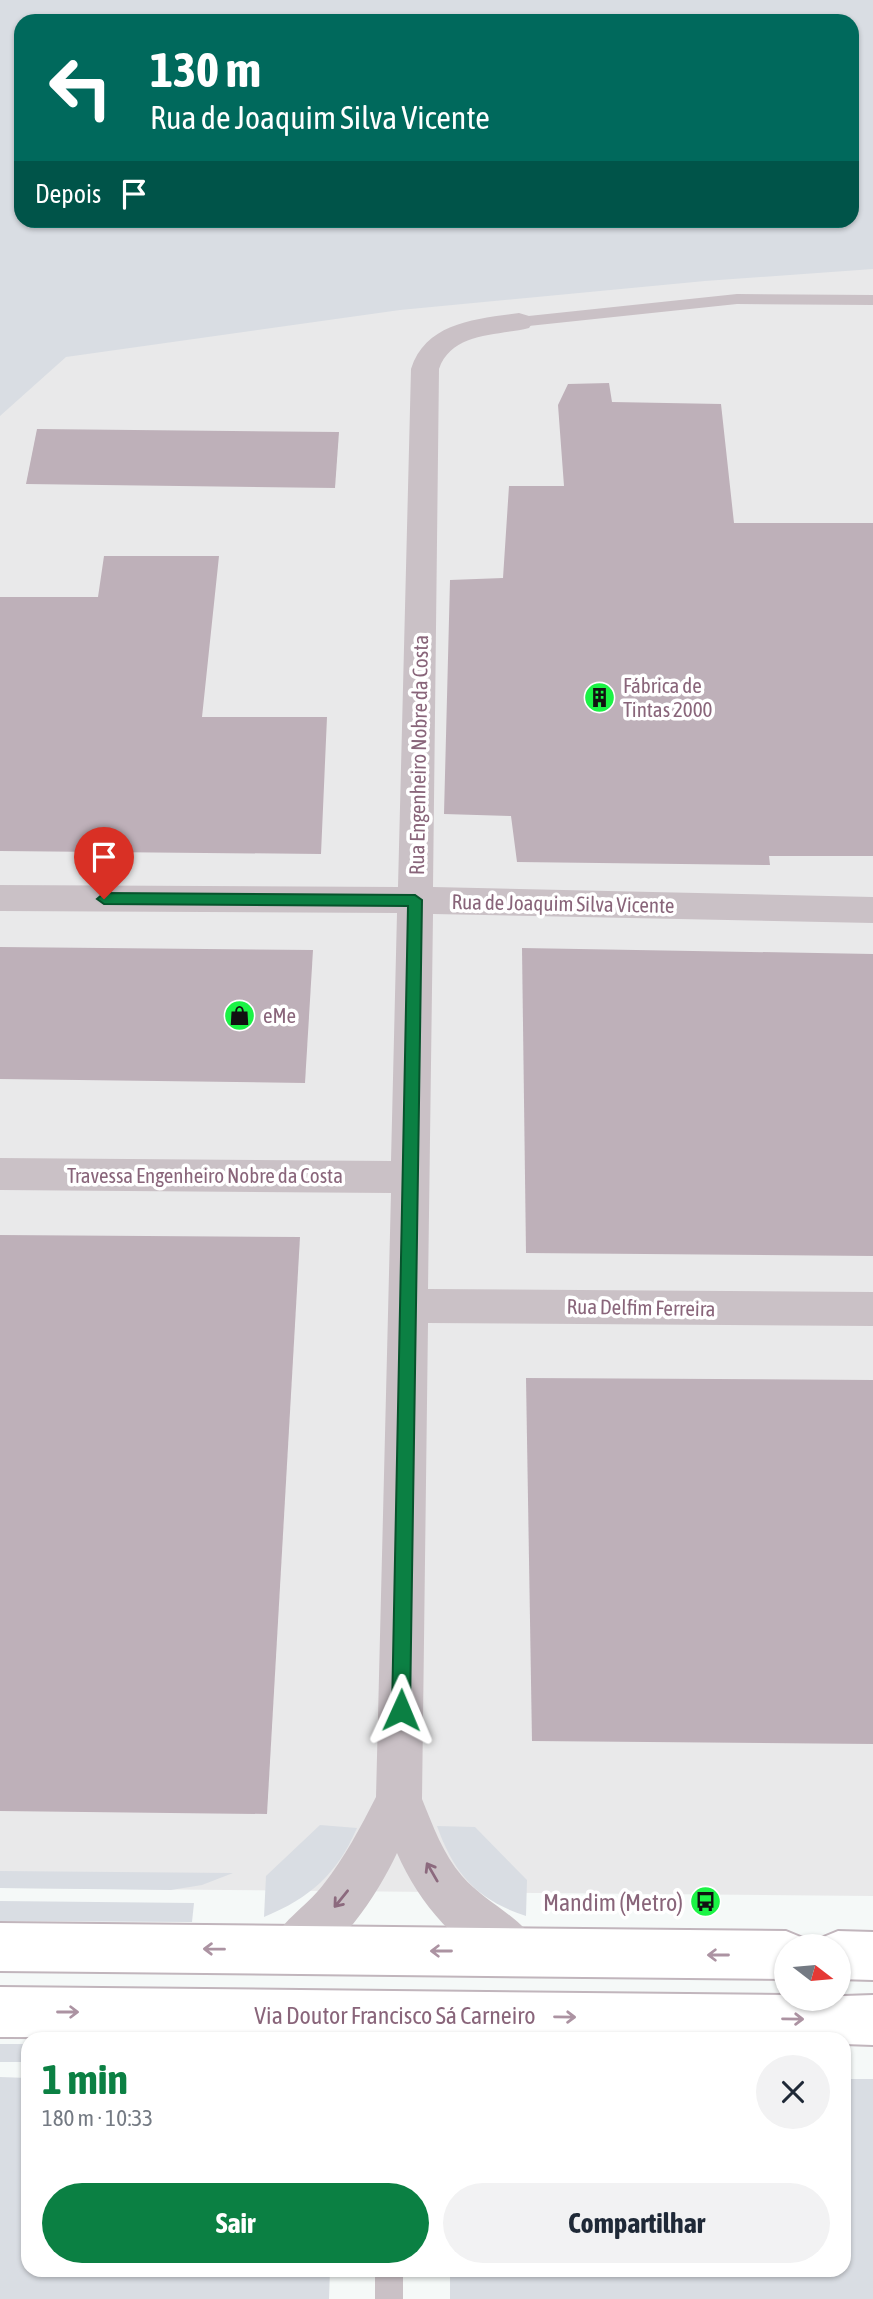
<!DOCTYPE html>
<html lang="pt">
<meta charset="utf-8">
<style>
:root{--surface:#fff;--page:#f2f2f3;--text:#1f2937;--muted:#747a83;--accent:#0b8043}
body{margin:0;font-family:"Asap Condensed",sans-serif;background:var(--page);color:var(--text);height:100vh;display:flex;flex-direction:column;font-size:26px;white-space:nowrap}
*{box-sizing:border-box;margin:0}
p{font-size:23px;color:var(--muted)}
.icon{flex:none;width:38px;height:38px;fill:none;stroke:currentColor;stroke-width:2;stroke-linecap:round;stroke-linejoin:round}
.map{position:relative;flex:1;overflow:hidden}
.sheet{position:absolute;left:21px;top:2032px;width:830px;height:245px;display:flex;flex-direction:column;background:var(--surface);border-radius:21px;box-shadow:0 2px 5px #0004}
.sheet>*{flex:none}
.guide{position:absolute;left:14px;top:14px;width:845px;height:214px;border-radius:21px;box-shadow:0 2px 5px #0004;background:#00695c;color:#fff;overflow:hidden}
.needle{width:46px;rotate:106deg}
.fabs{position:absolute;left:774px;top:1934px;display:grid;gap:14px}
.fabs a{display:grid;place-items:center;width:77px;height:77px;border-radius:50%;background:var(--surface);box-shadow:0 2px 5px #0004;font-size:35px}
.pin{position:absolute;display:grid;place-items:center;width:60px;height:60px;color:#fff;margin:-72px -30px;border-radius:50% 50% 50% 0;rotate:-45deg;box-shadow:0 0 7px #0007}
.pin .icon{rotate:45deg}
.me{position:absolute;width:77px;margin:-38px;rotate:1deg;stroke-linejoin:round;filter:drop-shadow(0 0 5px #0008)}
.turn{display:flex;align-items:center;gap:24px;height:147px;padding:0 21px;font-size:32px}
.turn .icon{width:91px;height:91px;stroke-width:2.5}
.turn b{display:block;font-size:49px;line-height:60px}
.then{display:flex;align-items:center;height:66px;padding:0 21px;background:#0003;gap:14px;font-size:26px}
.round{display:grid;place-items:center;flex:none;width:74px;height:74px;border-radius:37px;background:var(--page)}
.headline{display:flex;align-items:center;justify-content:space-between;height:119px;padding:0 21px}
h1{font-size:42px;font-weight:700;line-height:52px;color:var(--accent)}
.action{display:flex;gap:14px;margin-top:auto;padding:14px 21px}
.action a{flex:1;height:80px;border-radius:42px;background:var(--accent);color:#fff;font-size:28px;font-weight:700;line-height:80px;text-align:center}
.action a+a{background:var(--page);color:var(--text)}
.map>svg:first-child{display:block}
</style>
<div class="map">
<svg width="873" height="2299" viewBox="0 0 873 2299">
<rect width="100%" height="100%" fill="#f5f9f8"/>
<path fill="#e9e9ea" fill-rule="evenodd" d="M0,0H873V1896L0,1888ZM21,21H852V220H21Z"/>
<g fill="#d9dde3" fill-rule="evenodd">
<path d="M0,0H873V269L705,281L400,310L66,357L0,416ZM21,21H852V220H21Z"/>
<path d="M320,1825L357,1828C337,1874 310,1898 264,1917L266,1876Z"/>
<path d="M437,1826L475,1827L527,1880L526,1916C477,1900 454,1874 437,1826Z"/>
<path d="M0,1871L233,1873L202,1885L171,1890L0,1888Z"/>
<path d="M0,1901L194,1903L192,1922L0,1921Z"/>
<rect x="0" y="2044" width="28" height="18"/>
<path d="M0,2077L28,2078V2270H330L329,2299H0Z"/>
<path d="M844,2079H873V2299H450V2270H844Z"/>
</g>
<g fill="#beb0b9">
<path d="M609,383L612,402L721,404L734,523H873V856H769L770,865L517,862L511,816L444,814L450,580L503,578L509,486H564L558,405L568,384Z"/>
<path d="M37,429L339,432L335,488L26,484Z"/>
<path d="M104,556H219L202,717H327L321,854L0,851V597H98Z"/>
<path d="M0,947L313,950L305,1083L0,1079Z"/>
<path d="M522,948L873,954V1256L526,1253Z"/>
<path d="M0,1235L300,1237L267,1814L0,1811Z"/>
<path d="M526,1378L873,1380V1744L532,1741Z"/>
</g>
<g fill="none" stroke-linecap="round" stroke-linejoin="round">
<defs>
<g id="secondary">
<path d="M0,1923L786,1931L803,1938L806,1946H786V1979L0,1971Z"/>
<path d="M838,1931L873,1932V1980L838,1979V1946H818L821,1938Z"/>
<path d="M0,1987L786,1995V1998L873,1995V2045L844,2044V2039L0,2037Z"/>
</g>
</defs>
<use href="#secondary" stroke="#c1b5bc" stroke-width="4"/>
<g fill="#cac1c6" fill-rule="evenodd">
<path d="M737,294L873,295V305L737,304L519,327L511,322L519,317Z"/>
<rect x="375" y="2270" width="28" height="29"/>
</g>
<path fill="#cac1c6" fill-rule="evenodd" d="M519,313L529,316L533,322L529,328C497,336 452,332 439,369L433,887L873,897V923L433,914L428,1289L873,1292V1326L428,1323L422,1799C433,1826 443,1854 462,1876C486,1904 526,1918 540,1951L533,1968L516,1975C462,1953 420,1906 397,1853C377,1896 337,1956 292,1974L275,1967L268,1950C279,1922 305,1908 323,1885C345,1857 360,1828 376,1797L391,1193L0,1190V1158L391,1161L397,913L0,911V885L398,887L411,369C426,322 476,319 519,313Z"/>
<use href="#secondary" fill="#fff" fill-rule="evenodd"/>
</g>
<defs><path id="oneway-shaft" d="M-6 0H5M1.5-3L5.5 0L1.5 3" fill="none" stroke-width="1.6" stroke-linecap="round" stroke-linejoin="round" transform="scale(1.75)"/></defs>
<g stroke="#8c6a7e">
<use href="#oneway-shaft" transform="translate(432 1872) rotate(-120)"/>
<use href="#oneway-shaft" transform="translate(341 1899) rotate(129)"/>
</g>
<g stroke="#ac93a2">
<use href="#oneway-shaft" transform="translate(214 1949) rotate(-179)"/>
<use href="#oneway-shaft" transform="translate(441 1951) rotate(-180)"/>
<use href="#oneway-shaft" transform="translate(718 1955) rotate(-180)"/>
<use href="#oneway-shaft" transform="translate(68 2012)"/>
<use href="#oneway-shaft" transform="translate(565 2017) rotate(1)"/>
<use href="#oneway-shaft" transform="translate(793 2019) rotate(1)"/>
</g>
<path fill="#0b8043" stroke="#07532c" stroke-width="2" d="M104,893L415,895L422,900L410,1710L408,1716L401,1719L394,1716L392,1710L408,906L104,904L97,899Z"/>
<defs>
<symbol id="building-disc" viewBox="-11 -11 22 22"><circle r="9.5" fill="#1bf345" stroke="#fff"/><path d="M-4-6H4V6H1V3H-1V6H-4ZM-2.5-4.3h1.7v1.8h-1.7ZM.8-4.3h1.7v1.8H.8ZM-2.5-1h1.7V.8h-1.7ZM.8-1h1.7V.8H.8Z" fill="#111"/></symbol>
<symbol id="shop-disc" viewBox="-11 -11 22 22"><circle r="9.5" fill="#1bf345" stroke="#fff"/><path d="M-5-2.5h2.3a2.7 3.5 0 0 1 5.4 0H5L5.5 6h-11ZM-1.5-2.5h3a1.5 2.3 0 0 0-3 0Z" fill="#111"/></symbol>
<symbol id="bus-disc" viewBox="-11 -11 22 22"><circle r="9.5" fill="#1bf345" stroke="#fff"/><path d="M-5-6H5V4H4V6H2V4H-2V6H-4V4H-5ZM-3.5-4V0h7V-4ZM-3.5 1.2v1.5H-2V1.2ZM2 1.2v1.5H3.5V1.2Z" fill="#111"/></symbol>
</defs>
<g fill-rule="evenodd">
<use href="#building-disc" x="582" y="680" width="35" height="35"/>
<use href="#shop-disc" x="222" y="998" width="35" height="35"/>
<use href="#bus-disc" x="688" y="1884" width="35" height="35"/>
</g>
<g text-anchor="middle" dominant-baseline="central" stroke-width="7" stroke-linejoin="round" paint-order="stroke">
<g font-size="21" fill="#89657a" stroke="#fff" text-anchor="start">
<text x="623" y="685">Fábrica de<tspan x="623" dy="24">Tintas 2000</tspan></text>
<text x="263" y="1015">eMe</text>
</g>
<g font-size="21" fill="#89657a" stroke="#fff">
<text transform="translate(418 755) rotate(-89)">Rua Engenheiro Nobre da Costa</text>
<text transform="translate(563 903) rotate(1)">Rua de Joaquim Silva Vicente</text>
<text x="205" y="1175">Travessa Engenheiro Nobre da Costa</text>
<text transform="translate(641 1307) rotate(1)">Rua Delfim Ferreira</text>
</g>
<g font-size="24" fill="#89657a" stroke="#fff" text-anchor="end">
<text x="683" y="1902">Mandim (Metro)</text>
</g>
<g font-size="24" fill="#89657a" stroke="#fff">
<text x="395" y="2015">Via Doutor Francisco Sá Carneiro</text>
</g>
</g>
</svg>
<div class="fabs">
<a><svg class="needle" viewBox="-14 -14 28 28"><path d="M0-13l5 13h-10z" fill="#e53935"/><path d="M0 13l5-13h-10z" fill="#747a83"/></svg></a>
</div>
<div class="pin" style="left:104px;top:899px;background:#d93025"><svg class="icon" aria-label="arrive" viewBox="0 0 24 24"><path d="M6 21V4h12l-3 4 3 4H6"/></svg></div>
<svg class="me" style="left:401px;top:1710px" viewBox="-20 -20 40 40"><path d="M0-17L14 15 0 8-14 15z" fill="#0b8043" stroke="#fff" stroke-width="4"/></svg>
<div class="guide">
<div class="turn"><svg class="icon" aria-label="left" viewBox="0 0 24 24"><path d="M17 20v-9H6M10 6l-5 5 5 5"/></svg><div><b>130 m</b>Rua de Joaquim Silva Vicente</div></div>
<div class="then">Depois<svg class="icon" aria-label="arrive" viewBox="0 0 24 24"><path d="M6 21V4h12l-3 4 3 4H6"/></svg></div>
</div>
<section class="sheet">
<div class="headline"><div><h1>1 min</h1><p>180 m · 10:33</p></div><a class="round"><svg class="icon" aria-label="close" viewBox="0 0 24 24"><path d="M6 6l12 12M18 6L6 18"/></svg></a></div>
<div class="action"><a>Sair</a><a>Compartilhar</a></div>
</section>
</div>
